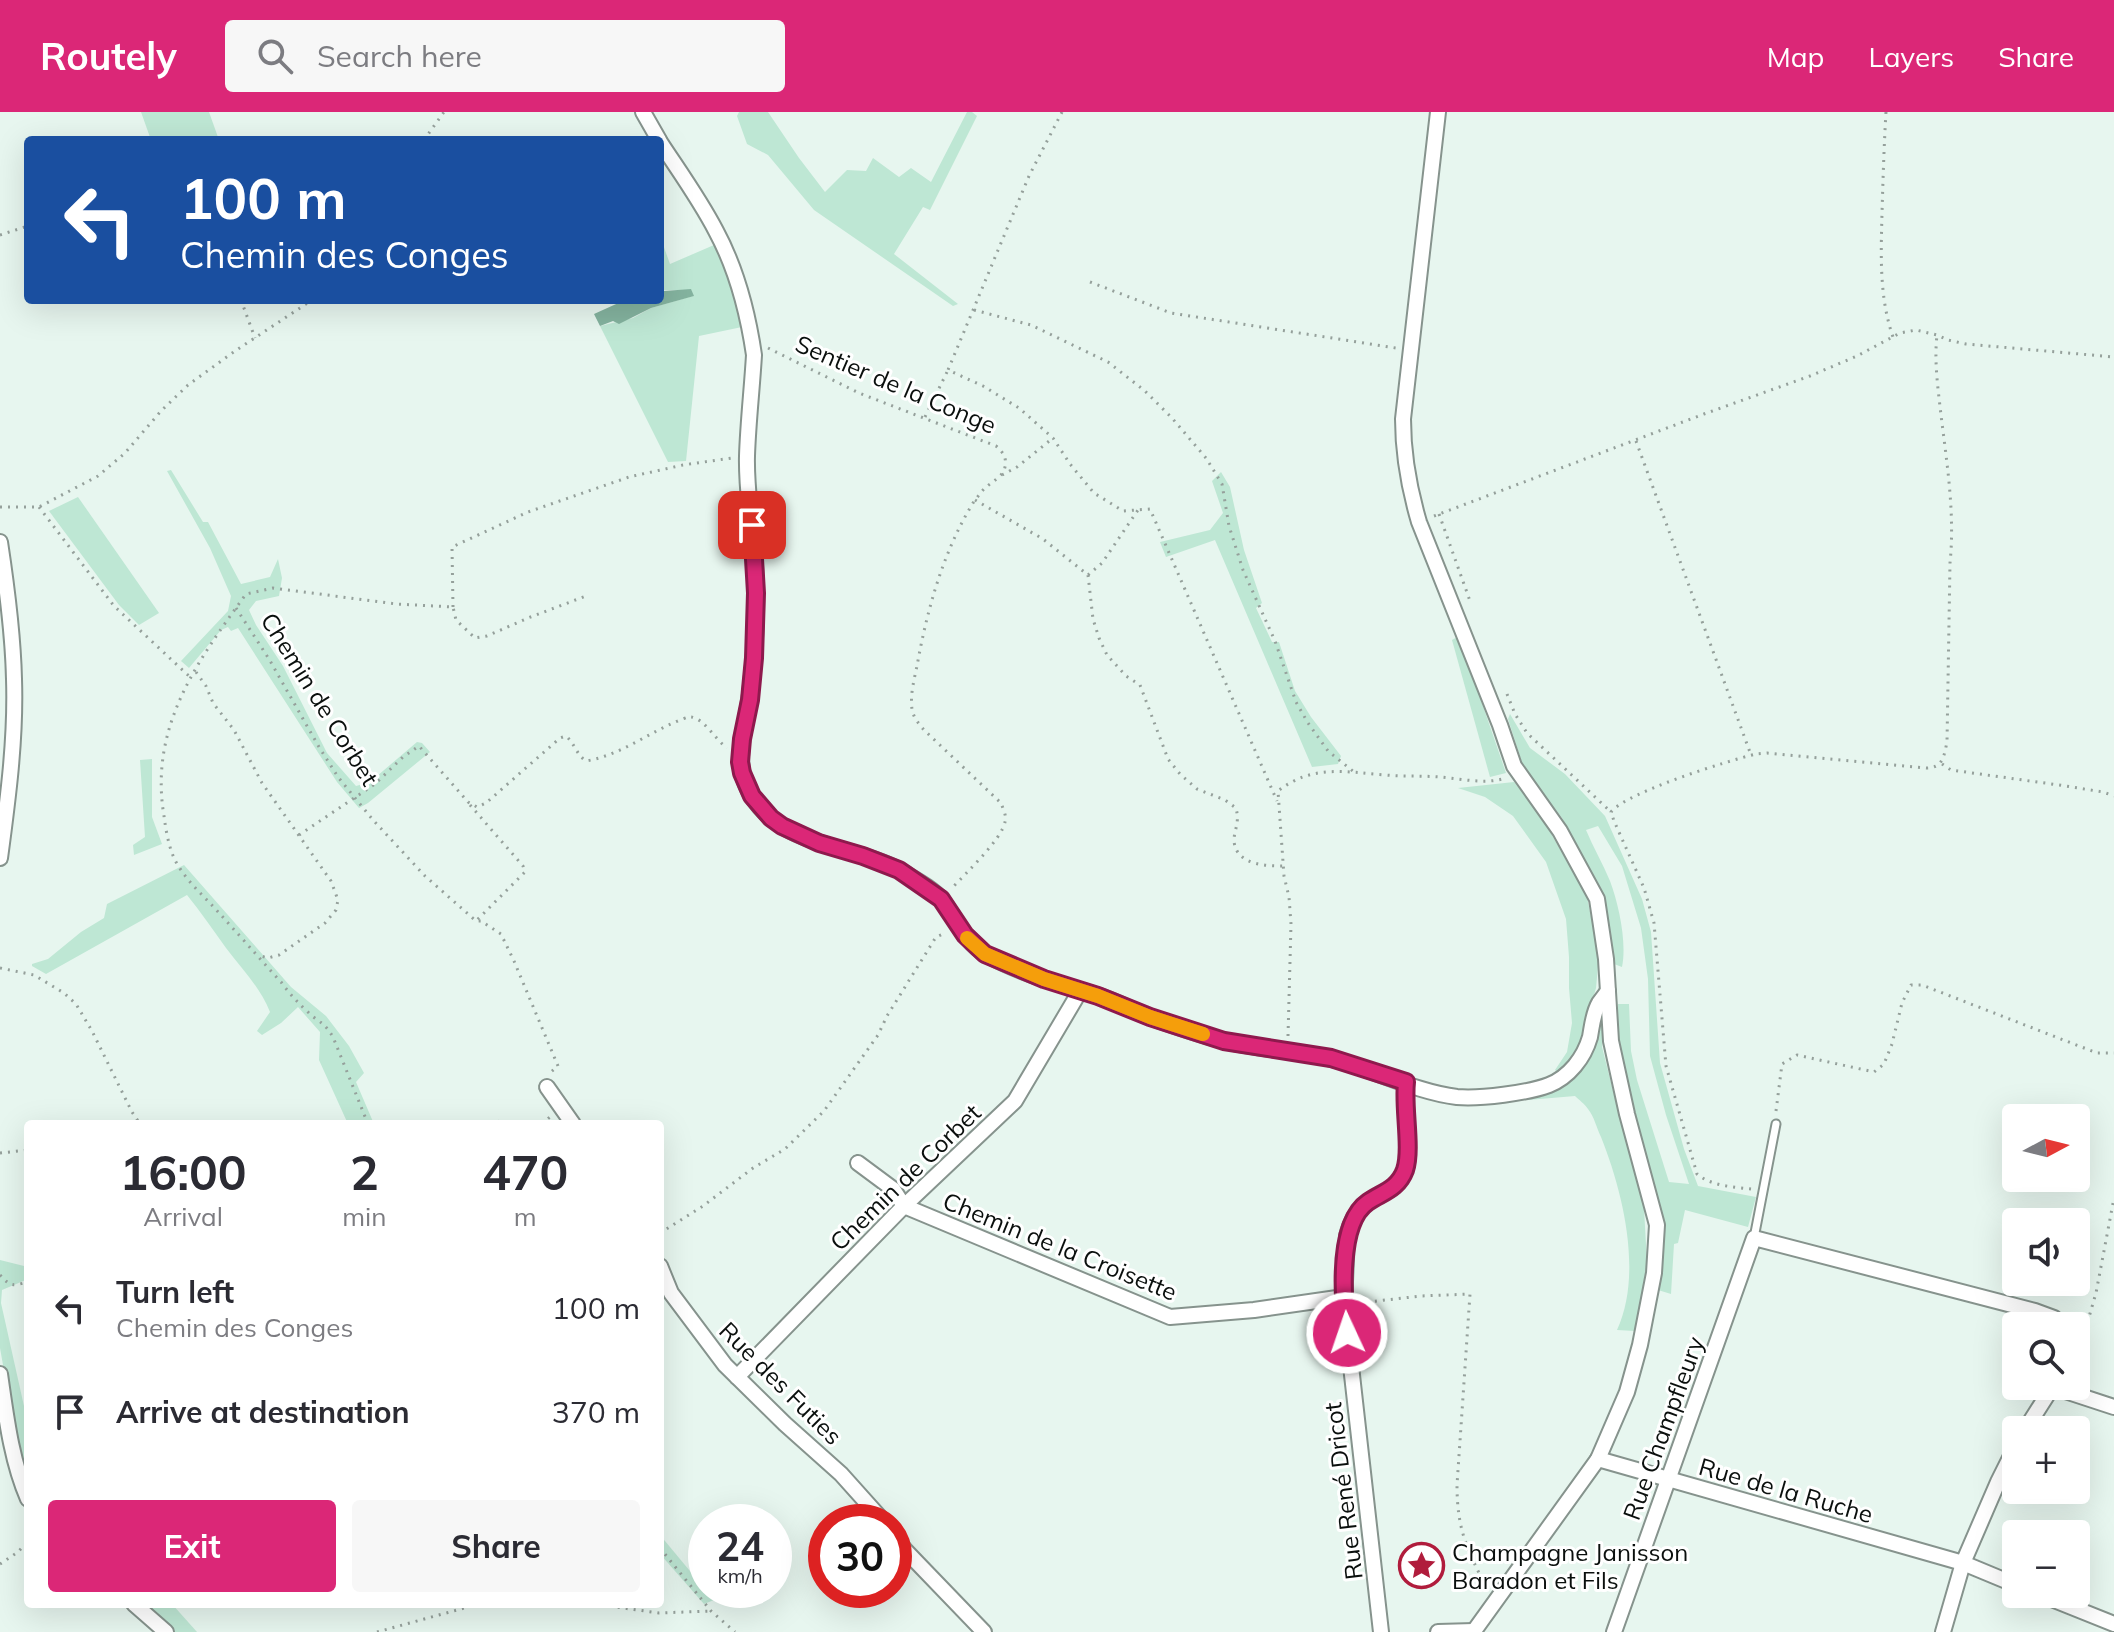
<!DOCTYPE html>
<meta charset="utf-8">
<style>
:root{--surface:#fff;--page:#f7f7f7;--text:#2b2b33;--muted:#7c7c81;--accent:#db2777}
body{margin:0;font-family:Mulish,sans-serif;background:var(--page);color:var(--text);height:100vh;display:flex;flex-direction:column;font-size:30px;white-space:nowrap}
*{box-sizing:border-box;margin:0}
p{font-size:26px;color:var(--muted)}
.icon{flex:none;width:44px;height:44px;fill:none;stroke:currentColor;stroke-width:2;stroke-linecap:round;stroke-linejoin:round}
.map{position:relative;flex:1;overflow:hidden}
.details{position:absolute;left:24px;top:1008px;width:640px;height:488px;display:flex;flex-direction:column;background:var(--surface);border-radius:8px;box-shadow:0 8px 32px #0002}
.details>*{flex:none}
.top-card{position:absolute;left:24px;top:24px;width:640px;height:168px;border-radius:8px;box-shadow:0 8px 32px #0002;background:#1a4fa0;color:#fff;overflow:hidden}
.needle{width:52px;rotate:83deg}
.controls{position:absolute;left:2002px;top:992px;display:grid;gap:16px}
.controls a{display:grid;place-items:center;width:88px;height:88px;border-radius:8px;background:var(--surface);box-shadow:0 8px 32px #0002;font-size:40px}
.speed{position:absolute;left:688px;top:1392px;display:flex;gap:16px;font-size:40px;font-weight:700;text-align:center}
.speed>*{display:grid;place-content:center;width:104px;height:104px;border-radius:50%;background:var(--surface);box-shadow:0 8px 32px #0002;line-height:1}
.speed small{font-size:20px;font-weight:400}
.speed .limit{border:12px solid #d22;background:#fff;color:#111}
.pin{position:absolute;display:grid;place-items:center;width:68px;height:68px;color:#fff;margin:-34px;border-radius:16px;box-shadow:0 4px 12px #0006}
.me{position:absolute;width:88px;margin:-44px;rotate:357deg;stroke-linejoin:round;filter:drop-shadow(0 0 6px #0008)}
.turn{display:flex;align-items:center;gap:28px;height:168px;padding:0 24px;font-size:36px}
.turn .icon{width:104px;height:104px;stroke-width:2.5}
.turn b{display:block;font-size:56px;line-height:68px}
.eta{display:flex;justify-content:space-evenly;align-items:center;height:136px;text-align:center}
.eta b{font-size:48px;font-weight:700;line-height:56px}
.primary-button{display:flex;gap:16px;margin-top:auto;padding:16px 24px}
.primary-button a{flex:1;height:92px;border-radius:8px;background:var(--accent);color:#fff;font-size:32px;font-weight:700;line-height:92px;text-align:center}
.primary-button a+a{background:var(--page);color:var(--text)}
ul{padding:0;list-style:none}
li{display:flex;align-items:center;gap:24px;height:104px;padding:0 24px}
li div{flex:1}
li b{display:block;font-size:30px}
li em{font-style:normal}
header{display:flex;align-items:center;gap:48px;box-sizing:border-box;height:112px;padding:0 40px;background:var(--accent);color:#fff}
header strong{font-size:38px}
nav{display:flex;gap:44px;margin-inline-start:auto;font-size:28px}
.search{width:560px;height:72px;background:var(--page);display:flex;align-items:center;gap:20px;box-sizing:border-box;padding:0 28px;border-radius:8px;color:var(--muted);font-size:30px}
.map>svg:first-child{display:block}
</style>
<header>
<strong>Routely</strong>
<div class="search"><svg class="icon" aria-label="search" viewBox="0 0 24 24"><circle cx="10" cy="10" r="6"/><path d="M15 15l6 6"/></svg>Search here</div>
<nav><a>Map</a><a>Layers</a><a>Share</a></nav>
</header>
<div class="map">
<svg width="2114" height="1520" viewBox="0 0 2114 1520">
<rect width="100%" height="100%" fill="#e7f6ef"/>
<g fill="#bee7d4">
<path d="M141,0H209L219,28H151Z"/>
<path d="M739,0H768L799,46L825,80L847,58L866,59L873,46L899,65L911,56L931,70L967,0H972L977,4L930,98L923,95L894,142L958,192L953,194L814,98L768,43L747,32L737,4Z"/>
<path d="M660,124L670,152L714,133L729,167L742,215L699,224L686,349L668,350L600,214L633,206L651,196L693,184L691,178H664L660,166Z"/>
<path d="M171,358L203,410H208L241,472L270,465L278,447L282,466L279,484L256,489L249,498L256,513L283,554L327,641L356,674L370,670L417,630L422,631L430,640L368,691L359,696L337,670L238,516L231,519L228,515L221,518L189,556L181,549L228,499L231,484L210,436L167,359Z"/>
<path d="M1221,360L1230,375L1244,438L1262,491L1256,496L1272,530H1279L1295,579L1311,605L1341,644L1338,652L1312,655L1215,428L1166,445L1160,430L1210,418L1223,401L1212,369Z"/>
<path d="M78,385L159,501L139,513L119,493L49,399Z"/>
<path d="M1459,524L1506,661L1490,665L1452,528Z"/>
<path d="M1510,602L1530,636L1565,662L1605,704L1642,787L1651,820L1660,951L1684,1037L1698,1074L1756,1085L1748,1115L1685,1098L1678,1131L1674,1132L1671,1182L1658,1178L1659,1089L1642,1031L1620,937L1617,921L1618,892H1629L1631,939L1637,968L1669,1070L1689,1072L1666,1003L1650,944L1648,867L1641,816L1622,754L1598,714L1586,718C1593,735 1603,752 1610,769C1619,793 1627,831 1622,855L1614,852L1604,783L1562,706L1524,657L1508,607Z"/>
<path d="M152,647V705L162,732L134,743L133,733L145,725L140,648Z"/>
<path d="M1514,670L1540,702L1587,785L1599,844L1596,876L1580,934L1570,952L1558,961L1555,958L1567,940L1572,911L1569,876V845L1566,807L1546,750L1513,704L1485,685L1458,676Z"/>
<path d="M184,753L291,875L326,904L349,934L364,961L356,970L374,1012H348L319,948L320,920L298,895L281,911L262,923L257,919L270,900C260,875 242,857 226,836C213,818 201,800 187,783L46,862L32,854V852L48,847L81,820L104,806L107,792Z"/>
<path d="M1597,904L1605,910L1602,935L1619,1002L1642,1075L1644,1096L1647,1151L1635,1219L1617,1218C1643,1162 1623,1080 1601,1025C1597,1017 1594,1004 1588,997C1585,992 1579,988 1575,984L1528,988V985L1557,977L1568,969Z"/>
<path d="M0,1148L28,1155V1167L2,1178L1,1191L28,1312V1369L12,1304L0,1236Z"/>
<path d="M660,1423L714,1488L704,1492L660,1442Z"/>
<path d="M144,1492H172L197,1520H175Z"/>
</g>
<path fill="#84b39f" d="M691,177L694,184L651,196L619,212L613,209L600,214L594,202L625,188H660V180L664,179Z"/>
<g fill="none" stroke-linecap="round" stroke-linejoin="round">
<defs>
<path id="service" d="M1754,1126L1776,1012"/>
<g id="minor">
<path d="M643,0L659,28"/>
<path d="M1438,0L1403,307C1403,342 1409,376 1419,410L1500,613L1514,654L1560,719L1597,787L1606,847L1611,929L1627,1002L1657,1113L1654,1161L1640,1233L1627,1280L1598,1347L1474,1519"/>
<path d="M660,30C679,59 700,88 716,119C736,156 748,202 754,243C752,277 748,311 747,344C746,380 753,417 755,453C758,496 755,540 750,582C746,616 732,649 750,681C781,736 852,732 901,759C914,767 932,776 942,788C956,807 966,832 987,843C1021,862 1060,872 1096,883C1114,888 1132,898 1149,905C1174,914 1200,923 1225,929C1260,938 1297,938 1332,947C1373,957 1415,980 1457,985C1480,987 1528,981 1549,973C1569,965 1584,946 1590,925C1592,914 1593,901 1599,891C1602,887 1605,883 1608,879"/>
<path d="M0,430C7,476 13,521 14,567C16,626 8,687 0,746"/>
<path d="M547,975L573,1012"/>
<path d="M858,1051L893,1077L904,1094L1170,1205L1254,1198L1344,1185"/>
<path d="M660,1154L671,1181L725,1253L785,1312L841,1362L884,1410"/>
<path d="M0,1262C6,1303 11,1348 28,1387"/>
<path d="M737,1265L904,1094L1015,989L1080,879"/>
<path d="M2053,1275L2114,1295"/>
<path d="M2025,1318L2053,1274"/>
<path d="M1598,1347L1963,1451L2016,1473"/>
<path d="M894,1423L905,1438L984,1520"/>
<path d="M2039,1482L2114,1512"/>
<path d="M134,1492L166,1520"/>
<path d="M1381,1520L1344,1192L1347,1124C1350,1112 1356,1100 1366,1092C1380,1081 1397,1078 1404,1060C1413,1038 1403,996 1406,970"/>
<path d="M1438,1520L1474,1519"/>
<path d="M1614,1520L1754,1126L2035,1199L2054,1206L2061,1214"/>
<path d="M1943,1520L1963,1451L1998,1370L2016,1334"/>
</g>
</defs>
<use href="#service" stroke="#86938d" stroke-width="11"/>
<use href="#minor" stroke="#86938d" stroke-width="18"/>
<g stroke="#95a09b" stroke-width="3" stroke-dasharray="2 6" stroke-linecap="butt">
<path d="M1062,0L1029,64L948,258L983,274L1019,296L1053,326L1070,352L1094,381L1123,399L1150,397L1277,689"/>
<path d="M1886,0C1884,34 1883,67 1882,101C1881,142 1879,185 1893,225"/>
<path d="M424,28L444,0"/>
<path d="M0,123L28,114"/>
<path d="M1090,170L1171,201L1396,236"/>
<path d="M241,188L255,226"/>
<path d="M974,198L1031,213L1108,250L1145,279L1172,306L1206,346L1222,372L1229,414L1243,458L1275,529L1296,590L1308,611L1328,639L1354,660"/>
<path d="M768,236L859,281L996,334C1003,340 1007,346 1005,355C1003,365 991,370 984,377C980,381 977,386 973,391C943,440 927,498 917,554C914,568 910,583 912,597C913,605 919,612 924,618L1001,691C1003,697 1007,704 1005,710C1002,727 965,762 952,776"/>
<path d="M925,305L948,258"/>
<path d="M1636,329L1751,643"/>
<path d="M1002,363L1017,355L1053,326"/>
<path d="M975,388L1043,427L1088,463L1093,507L1099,526L1107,543L1126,564L1140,573L1168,647L1180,662L1197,677L1225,688L1236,696C1240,712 1234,717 1234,729C1236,753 1266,754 1283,754"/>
<path d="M0,395H39L98,364L125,341L161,299L188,273L235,239L312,188"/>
<path d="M39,395L114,494L190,565"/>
<path d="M1439,402L1470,489"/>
<path d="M1434,404L1704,302L1810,264L1857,244L1900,221L1916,218L1937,223L1948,228L1966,232L2114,245"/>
<path d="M1088,463L1102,451L1138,398"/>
<path d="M453,495L452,435L528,400L629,365L683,353L732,346"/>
<path d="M236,496L269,547L319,635L338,665L373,708L425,764L476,809H481L501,822L514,849L558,954L551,960"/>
<path d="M196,560L206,574L213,591L234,618L262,671L331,769L338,788L336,798L325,811L279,843L268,846L257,843"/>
<path d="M1507,582L1515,602L1527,621L1611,700"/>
<path d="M1942,652L1951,658L2059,673L2103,680L2114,684"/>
<path d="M470,693L523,754L525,760L476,809"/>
<path d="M299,723L375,672L403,645L419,634L468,690L477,695L486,691L560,626L566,624C575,632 576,642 586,649C622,643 650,619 683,607C688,605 690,604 695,606C707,611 716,628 727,636"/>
<path d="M0,856L34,863L64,881L76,892L92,919L132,1000L140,1012"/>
<path d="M1288,924L1291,812L1289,785L1284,764L1278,679C1313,652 1345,660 1386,663C1407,665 1428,663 1449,666C1468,668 1487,672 1506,666"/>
<path d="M1776,999L1782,952L1797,943L1874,960L1884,952L1892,932L1902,891L1911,873H1922L2097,941H2114"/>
<path d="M498,1009L503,1012"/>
<path d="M368,1012L333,925C324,910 321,912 309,901C298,891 289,881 281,870C260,847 240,824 220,802C205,785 187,770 176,750C169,737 166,719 164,704C149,615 197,550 246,482L273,476L396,492L453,495L456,508L475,526L487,524L528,506L586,484"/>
<path d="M542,1012L550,1005"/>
<path d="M0,1041L28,1038"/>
<path d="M1751,1077C1733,1075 1711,1074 1697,1062L1666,954L1654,811L1644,776L1614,709L1611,700C1627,680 1727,649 1756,642L1767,641L1926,656C1943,656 1944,644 1947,630L1950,451C1955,402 1947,352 1941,303C1938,277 1934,249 1937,223"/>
<path d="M660,1121L703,1094L753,1056L785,1037L824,999L878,923L887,904L936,825L943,822"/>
<path d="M0,1163C11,1175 12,1174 28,1170"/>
<path d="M1359,1191L1421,1184L1470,1182L1457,1373C1457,1418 1467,1437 1487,1477"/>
<path d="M2076,1222L2089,1205L2096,1181L2114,1086"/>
<path d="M660,1436L711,1499L735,1520"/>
<path d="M0,1452L18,1440L28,1429"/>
<path d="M537,1492H559"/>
<path d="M594,1492L659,1501L711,1499"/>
<path d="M377,1520L479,1492"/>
</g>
<use href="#service" stroke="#fff" stroke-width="7"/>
<use href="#minor" stroke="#fff" stroke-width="14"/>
</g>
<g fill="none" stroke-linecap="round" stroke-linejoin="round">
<defs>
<path id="route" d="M752,413L756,481L754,546L750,588L742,627L740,650L742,661L752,684L771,706L782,714L819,731L863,744L899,758L941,787L965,823L985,842L1044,867L1098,884L1150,905L1224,929L1331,946L1406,970C1403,995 1412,1037 1405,1058C1398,1077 1383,1080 1368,1090C1337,1111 1343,1187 1347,1221"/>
</defs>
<use href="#route" stroke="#8e194d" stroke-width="20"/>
<use href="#route" stroke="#db2777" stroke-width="14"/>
<path stroke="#f59e0b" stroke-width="14" d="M967,826L985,842L1044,867L1098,884L1150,905L1203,922"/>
</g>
<defs>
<symbol id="sight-ring" viewBox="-11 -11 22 22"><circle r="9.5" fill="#fff" stroke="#b01c3c" stroke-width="1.5"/><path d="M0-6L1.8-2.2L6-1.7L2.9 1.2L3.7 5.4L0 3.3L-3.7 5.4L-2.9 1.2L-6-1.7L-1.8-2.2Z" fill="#b01c3c"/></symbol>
</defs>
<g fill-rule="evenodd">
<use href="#sight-ring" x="1396" y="1428" width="51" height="51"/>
</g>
<g text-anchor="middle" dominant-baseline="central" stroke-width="6" stroke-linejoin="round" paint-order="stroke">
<g font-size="24" fill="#0a0f0d" stroke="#fff">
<text transform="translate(896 272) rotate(23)">Sentier de la Conge</text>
<text transform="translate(320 587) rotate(58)">Chemin de Corbet</text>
<text transform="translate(905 1065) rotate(-44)">Chemin de Corbet</text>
<text transform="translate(1060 1134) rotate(22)">Chemin de la Croisette</text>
<text transform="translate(781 1271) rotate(45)">Rue des Futies</text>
<text transform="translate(1663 1316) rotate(-70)">Rue Champfleury</text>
<text transform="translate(1786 1378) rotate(16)">Rue de la Ruche</text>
<text transform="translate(1343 1379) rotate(-97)">Rue René Dricot</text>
</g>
<g font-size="24" fill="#0a0f0d" stroke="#fff" text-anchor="start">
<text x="1452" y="1440">Champagne Janisson<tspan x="1452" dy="28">Baradon et Fils</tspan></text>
</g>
</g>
</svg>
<div class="controls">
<a><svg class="needle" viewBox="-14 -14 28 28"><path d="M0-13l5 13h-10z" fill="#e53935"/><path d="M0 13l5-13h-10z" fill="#7c7c81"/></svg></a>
<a><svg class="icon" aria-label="sound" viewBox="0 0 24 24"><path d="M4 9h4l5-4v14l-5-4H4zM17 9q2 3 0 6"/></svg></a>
<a><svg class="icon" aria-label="search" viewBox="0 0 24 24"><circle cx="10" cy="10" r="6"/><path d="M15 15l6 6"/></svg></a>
<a>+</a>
<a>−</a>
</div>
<div class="speed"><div>24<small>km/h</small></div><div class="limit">30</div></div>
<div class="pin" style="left:752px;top:413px;background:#d93025"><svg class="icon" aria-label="arrive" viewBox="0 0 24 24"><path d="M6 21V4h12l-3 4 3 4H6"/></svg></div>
<svg class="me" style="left:1347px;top:1221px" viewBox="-20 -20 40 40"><circle r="17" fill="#db2777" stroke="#fff" stroke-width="3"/><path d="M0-11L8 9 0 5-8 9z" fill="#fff"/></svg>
<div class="top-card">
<div class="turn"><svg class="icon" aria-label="left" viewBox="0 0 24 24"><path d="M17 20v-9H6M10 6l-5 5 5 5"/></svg><div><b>100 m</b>Chemin des Conges</div></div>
</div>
<section class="details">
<div class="eta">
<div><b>16:00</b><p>Arrival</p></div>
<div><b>2</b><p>min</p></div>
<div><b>470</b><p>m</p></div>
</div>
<ul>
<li><svg class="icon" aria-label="left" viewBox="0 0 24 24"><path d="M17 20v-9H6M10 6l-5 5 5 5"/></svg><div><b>Turn left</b><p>Chemin des Conges</p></div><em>100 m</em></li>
<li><svg class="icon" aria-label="arrive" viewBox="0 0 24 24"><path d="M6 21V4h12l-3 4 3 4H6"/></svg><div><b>Arrive at destination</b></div><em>370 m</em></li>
</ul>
<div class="primary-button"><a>Exit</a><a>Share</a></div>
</section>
</div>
